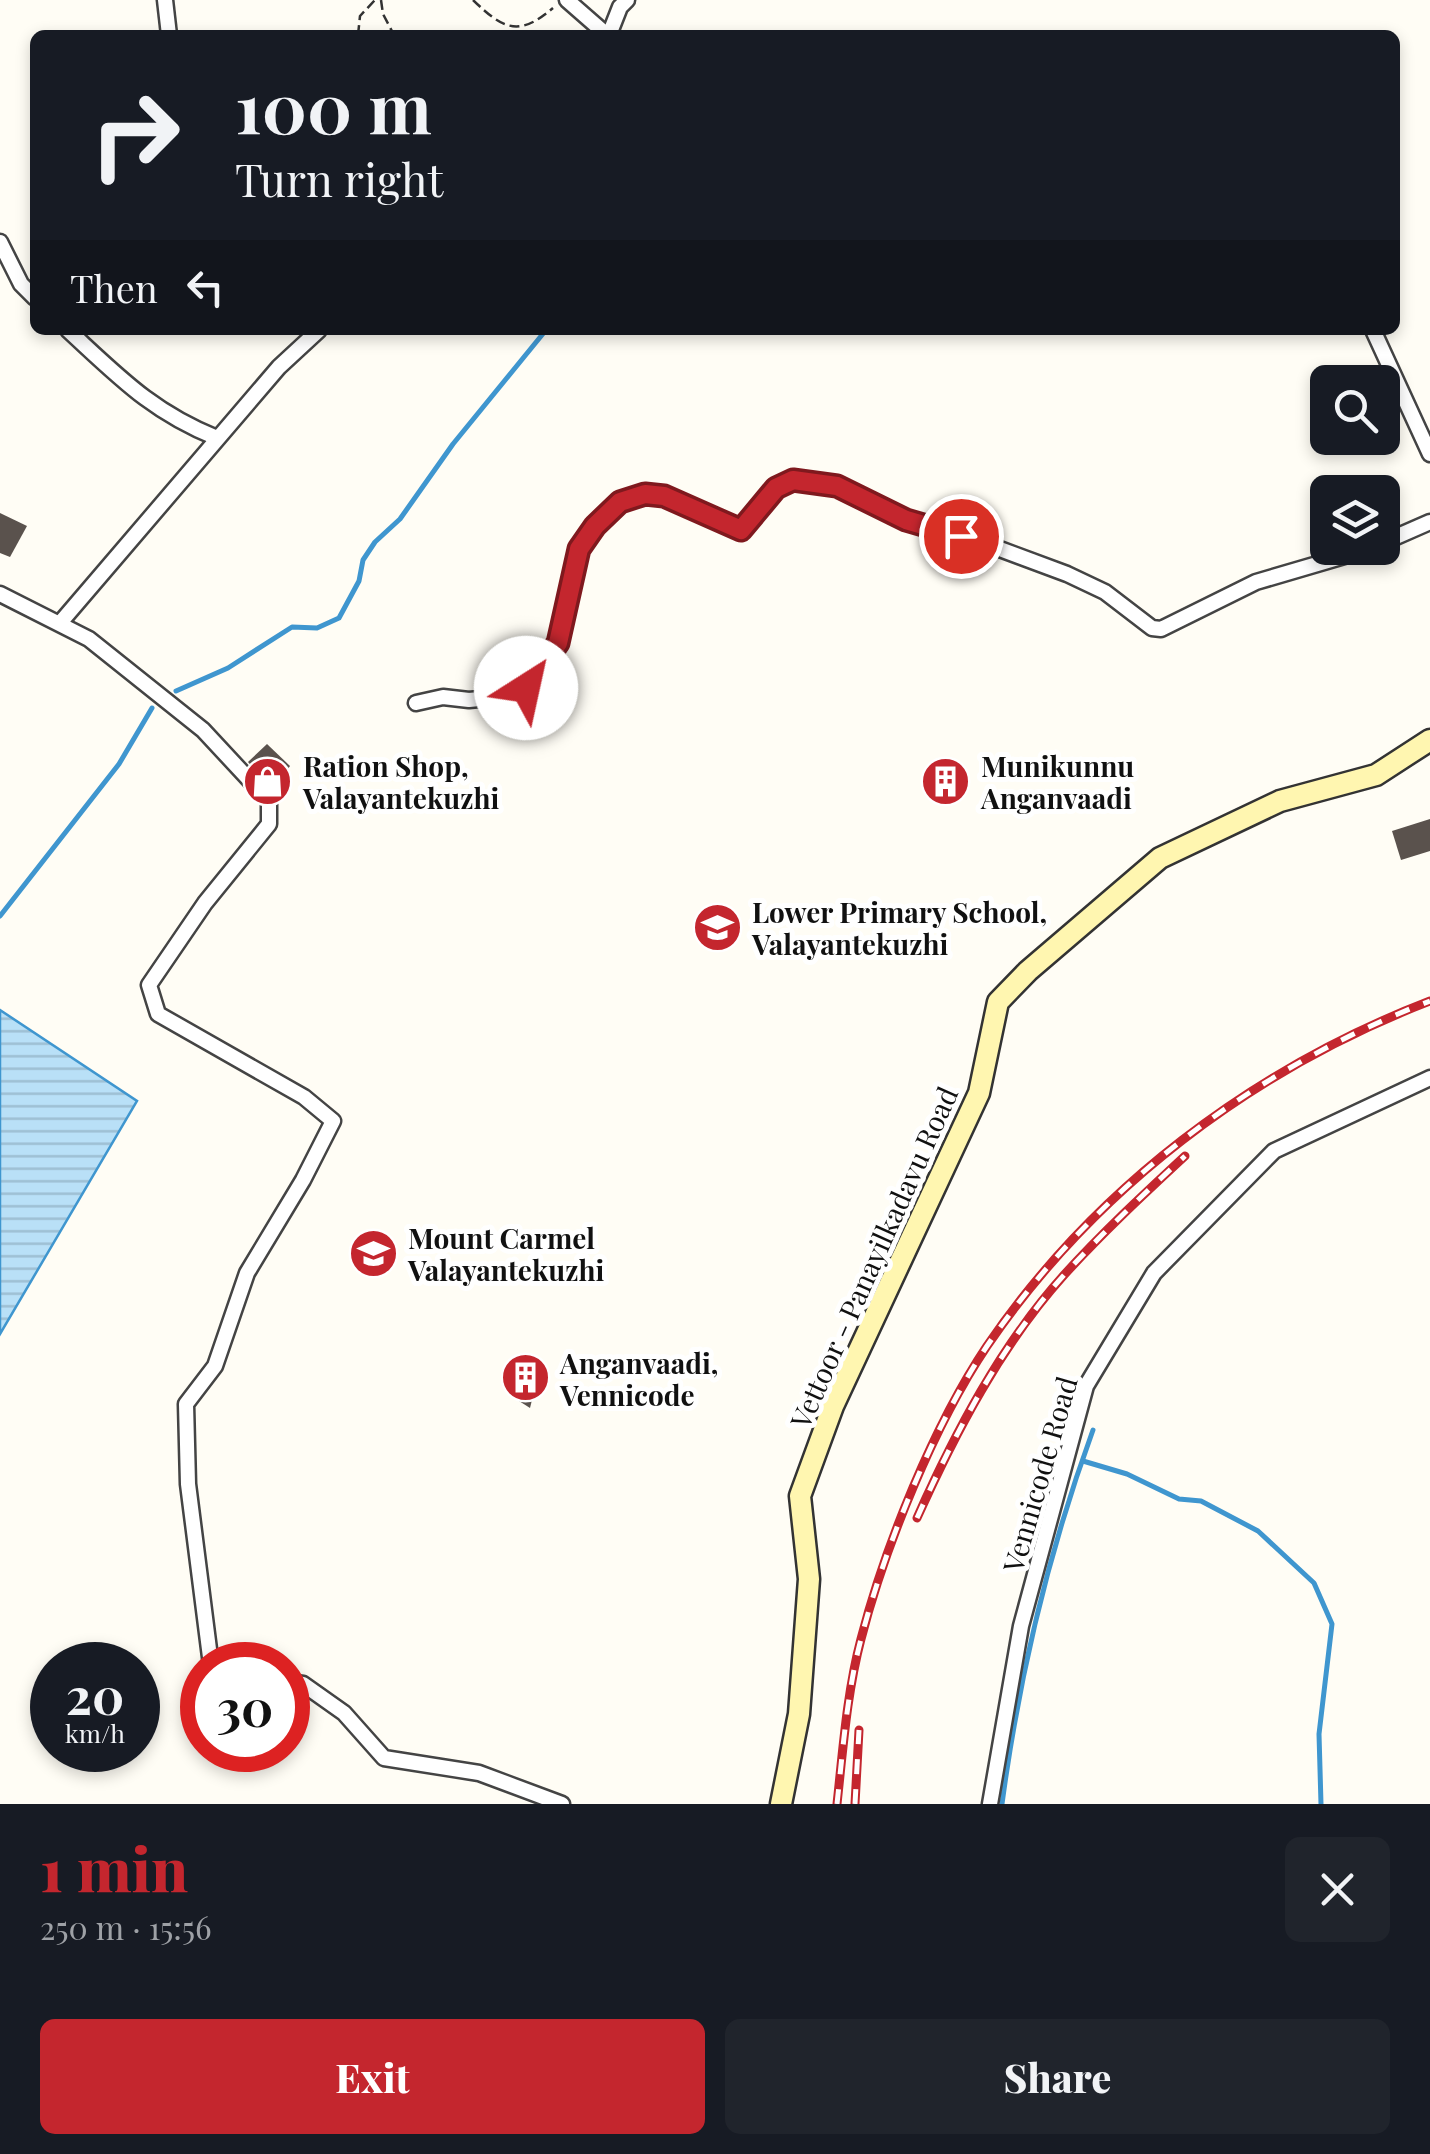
<!DOCTYPE html>
<meta charset="utf-8">
<style>
:root{--surface:#171b24;--page:#20242c;--text:#f1f3f6;--muted:#9ea1a6;--accent:#c4262e}
body{margin:0;font-family:"Playfair Display",serif;background:var(--page);color:var(--text);height:100vh;display:flex;flex-direction:column;font-size:38px;white-space:nowrap}
*{box-sizing:border-box;margin:0}
p{font-size:32px;color:var(--muted)}
.icon{flex:none;width:55px;height:55px;fill:none;stroke:currentColor;stroke-width:2;stroke-linecap:round;stroke-linejoin:round}
.map{position:relative;height:1804px;overflow:hidden}
.sheet{display:flex;flex-direction:column;background:var(--surface);flex:1}
.sheet>*{flex:none}
.banner{position:absolute;left:30px;top:30px;width:1370px;height:305px;border-radius:15px;box-shadow:0 5px 15px #0003;background:#171b24;color:var(--text);overflow:hidden}
.buttons{position:absolute;left:1310px;top:365px;display:grid;gap:20px}
.buttons a{display:grid;place-items:center;width:90px;height:90px;border-radius:15px;background:var(--surface);box-shadow:0 5px 15px #0003;font-size:50px}
.speed{position:absolute;left:30px;top:1642px;display:flex;gap:20px;font-size:50px;font-weight:700;text-align:center}
.speed>*{display:grid;place-content:center;width:130px;height:130px;border-radius:50%;background:var(--surface);box-shadow:0 5px 15px #0003;line-height:1}
.speed small{font-size:25px;font-weight:400}
.speed .limit{border:15px solid #d22;background:#fff;color:#111}
.pin{position:absolute;display:grid;place-items:center;width:85px;height:85px;color:#fff;margin:-42px;border:5px solid #fff;border-radius:50%;box-shadow:0 2px 10px #0007}
.me{position:absolute;width:110px;margin:-55px;rotate:35deg;stroke-linejoin:round;filter:drop-shadow(0 0 8px #0008)}
.turn{display:flex;align-items:center;gap:35px;height:210px;padding:0 40px;font-size:45px}
.turn .icon{width:130px;height:130px;stroke-width:2.5}
.turn b{display:block;font-size:70px;line-height:85px}
.then{display:flex;align-items:center;height:95px;padding:0 40px;background:#0003;gap:20px;font-size:38px}
.round{display:grid;place-items:center;flex:none;width:105px;height:105px;border-radius:15px;background:var(--page)}
.headline{display:flex;align-items:center;justify-content:space-between;height:170px;padding:0 40px}
h1{font-size:60px;font-weight:800;line-height:75px;color:var(--accent)}
.primary-button{display:flex;gap:20px;margin-top:auto;padding:20px 40px}
.primary-button a{flex:1;height:115px;border-radius:15px;background:var(--accent);color:#fff;font-size:40px;font-weight:800;line-height:115px;text-align:center}
.primary-button a+a{background:var(--page);color:var(--text)}
.map>svg:first-child{display:block}
</style>
<div class="map">
<svg width="1430" height="1804" viewBox="0 0 1430 1804">
<defs>
<pattern id="water-rules" width="6" height="5" patternUnits="userSpaceOnUse" patternTransform="scale(2.5)"><rect width="6" height="5" fill="#b9e0f7"/><path d="M0 2.5h6" fill="none" stroke="#9ebfd3"/></pattern>
</defs>
<rect width="100%" height="100%" fill="#fffdf5"/>
<path fill="url(#water-rules)" stroke="#3f96cf" stroke-width="2.5" d="M0,1010L137,1101L0,1334Z"/>
<g fill="none" stroke-linecap="round" stroke-linejoin="round">
<g stroke="#3f96cf" stroke-width="5">
<path d="M176,691L228,668L292,627L317,628L339,618L359,581L363,560L375,542L400,519L453,444L546,330"/>
<path d="M0,916L119,764L152,708"/>
<path d="M1083,1461L1127,1474L1179,1499L1201,1501L1258,1531L1314,1583L1332,1624L1319,1734L1321,1804"/>
<path d="M1002,1804C1019,1677 1049,1550 1093,1430"/>
</g>
</g>
<g fill="#5a524d">
<path d="M0,513L27,526L10,557L0,553Z"/>
<path d="M267,744L290,766L273,790L248,762Z"/>
<path d="M940,765L963,780L952,796L929,781Z"/>
<path d="M1430,819V851L1401,860L1392,831Z"/>
<path d="M524,1359L541,1363L530,1408L508,1394L517,1360Z"/>
</g>
<g fill="none" stroke-linecap="round" stroke-linejoin="round">
<defs>
<g id="street">
<path d="M165,0L169,35"/>
<path d="M567,0L607,35"/>
<path d="M609,35L620,7L627,0"/>
<path d="M0,242L21,284L35,298"/>
<path d="M68,330C119,377 152,412 217,438"/>
<path d="M1373,330L1430,454"/>
<path d="M1382,543L1430,522"/>
<path d="M0,594L89,639L203,730L269,801V824L205,903L149,985L158,1014L304,1097L333,1121L303,1180L247,1273L215,1366L186,1404L188,1484L211,1665"/>
<path d="M60,623L279,367L319,330"/>
<path d="M416,703L443,697L469,700L500,697L527,688L558,643L579,549L595,526L620,502L645,494L664,496L741,530L776,488L793,480L837,486L906,520L981,542L1067,574L1105,592L1152,628L1161,629L1256,582L1372,548"/>
<path d="M288,1682L303,1684L344,1713L384,1758L479,1773L562,1804"/>
<path d="M990,1804L1021,1626L1086,1386L1154,1273L1274,1151L1430,1078"/>
</g>
<path id="secondary" d="M781,1804L799,1714L809,1579L800,1496L833,1406L979,1093L998,1002L1028,971L1160,858L1280,801L1376,775L1430,740"/>
</defs>
<use href="#street" stroke="#444" stroke-width="19"/>
<use href="#secondary" stroke="#333" stroke-width="25"/>
<g stroke="#333" stroke-width="2.5" stroke-dasharray="10 5" stroke-linecap="butt">
<path d="M381,0L383,14L394,35"/>
<path d="M473,0C504,30 519,37 553,8"/>
<path d="M358,35L360,16L375,0"/>
</g>
<use href="#street" stroke="#fff" stroke-width="14"/>
<use href="#secondary" stroke="#fff6b0" stroke-width="20"/>
<defs>
<g id="rail">
<path d="M917,1518C955,1433 1001,1345 1064,1275C1102,1233 1144,1194 1185,1156"/>
<path d="M837,1804C843,1749 847,1692 861,1639C885,1546 934,1425 987,1346C1094,1189 1253,1069 1430,1001"/>
<path d="M855,1804L859,1730"/>
</g>
</defs>
<use href="#rail" stroke="#c4262e" stroke-width="9"/>
<use href="#rail" stroke="#fff" stroke-width="5" stroke-dasharray="15" stroke-linecap="butt"/>
</g>
<g fill="none" stroke-linecap="round" stroke-linejoin="round">
<defs>
<path id="route" d="M526,688L558,643L579,549L595,526L620,502L645,494L664,496L741,530L776,488L793,480L837,486L906,520L961,536"/>
</defs>
<use href="#route" stroke="#7f191e" stroke-width="25"/>
<use href="#route" stroke="#c4262e" stroke-width="18"/>
</g>
<defs>
<symbol id="shop-disc" viewBox="-11 -11 22 22"><circle r="9.5" fill="#c4262e" stroke="#fff"/><path d="M-5-2.5h2.3a2.7 3.5 0 0 1 5.4 0H5L5.5 6h-11ZM-1.5-2.5h3a1.5 2.3 0 0 0-3 0Z" fill="#fff"/></symbol>
<symbol id="building-disc" viewBox="-11 -11 22 22"><circle r="9.5" fill="#c4262e" stroke="#fff"/><path d="M-4-6H4V6H1V3H-1V6H-4ZM-2.5-4.3h1.7v1.8h-1.7ZM.8-4.3h1.7v1.8H.8ZM-2.5-1h1.7V.8h-1.7ZM.8-1h1.7V.8H.8Z" fill="#fff"/></symbol>
<symbol id="school-disc" viewBox="-11 -11 22 22"><circle r="9.5" fill="#c4262e" stroke="#fff"/><path d="M0-5L7-2L0 1L-7-2ZM-4 1L0 2.5L4 1V4Q0 6-4 4Z" fill="#fff"/></symbol>
</defs>
<g fill-rule="evenodd">
<use href="#shop-disc" x="240" y="754" width="55" height="55"/>
<use href="#building-disc" x="918" y="754" width="55" height="55"/>
<use href="#school-disc" x="690" y="900" width="55" height="55"/>
<use href="#school-disc" x="346" y="1226" width="55" height="55"/>
<use href="#building-disc" x="498" y="1350" width="55" height="55"/>
</g>
<g text-anchor="middle" dominant-baseline="central" stroke-width="10" stroke-linejoin="round" paint-order="stroke">
<g font-size="28" font-weight="bold" fill="#111" stroke="#fff" text-anchor="start">
<text x="303" y="765">Ration Shop,<tspan x="303" dy="32">Valayantekuzhi</tspan></text>
<text x="981" y="765">Munikunnu<tspan x="981" dy="32">Anganvaadi</tspan></text>
<text x="752" y="911">Lower Primary School,<tspan x="752" dy="32">Valayantekuzhi</tspan></text>
<text x="408" y="1237">Mount Carmel<tspan x="408" dy="32">Valayantekuzhi</tspan></text>
<text x="560" y="1362">Anganvaadi,<tspan x="560" dy="32">Vennicode</tspan></text>
</g>
<g font-size="28" fill="#111" stroke="#fff">
<text transform="translate(873 1257) rotate(-66)">Vettoor - Panayilkadavu Road</text>
<text transform="translate(1039 1474) rotate(-74)">Vennicode Road</text>
</g>
</g>
</svg>
<div class="buttons">
<a><svg class="icon" aria-label="search" viewBox="0 0 24 24"><circle cx="10" cy="10" r="6"/><path d="M15 15l6 6"/></svg></a>
<a><svg class="icon" aria-label="layers" viewBox="0 0 24 24"><path d="M12 4l9 5-9 5-9-5zM3 14l9 5 9-5"/></svg></a>
</div>
<div class="speed"><div>20<small>km/h</small></div><div class="limit">30</div></div>
<div class="pin" style="left:961px;top:536px;background:#d93025"><svg class="icon" aria-label="arrive" viewBox="0 0 24 24"><path d="M6 21V4h12l-3 4 3 4H6"/></svg></div>
<svg class="me" style="left:526px;top:688px" viewBox="-20 -20 40 40"><circle r="19" fill="#fff"/><path d="M0-13L10 11 0 6-10 11z" fill="#c4262e"/></svg>
<div class="banner">
<div class="turn"><svg class="icon" aria-label="right" viewBox="0 0 24 24"><path d="M7 20v-9h11M14 6l5 5-5 5"/></svg><div><b>100 m</b>Turn right</div></div>
<div class="then">Then<svg class="icon" aria-label="left" viewBox="0 0 24 24"><path d="M17 20v-9H6M10 6l-5 5 5 5"/></svg></div>
</div>
</div>
<section class="sheet">
<div class="headline"><div><h1>1 min</h1><p>250 m · 15:56</p></div><a class="round"><svg class="icon" aria-label="close" viewBox="0 0 24 24"><path d="M6 6l12 12M18 6L6 18"/></svg></a></div>
<div class="primary-button"><a>Exit</a><a>Share</a></div>
</section>
